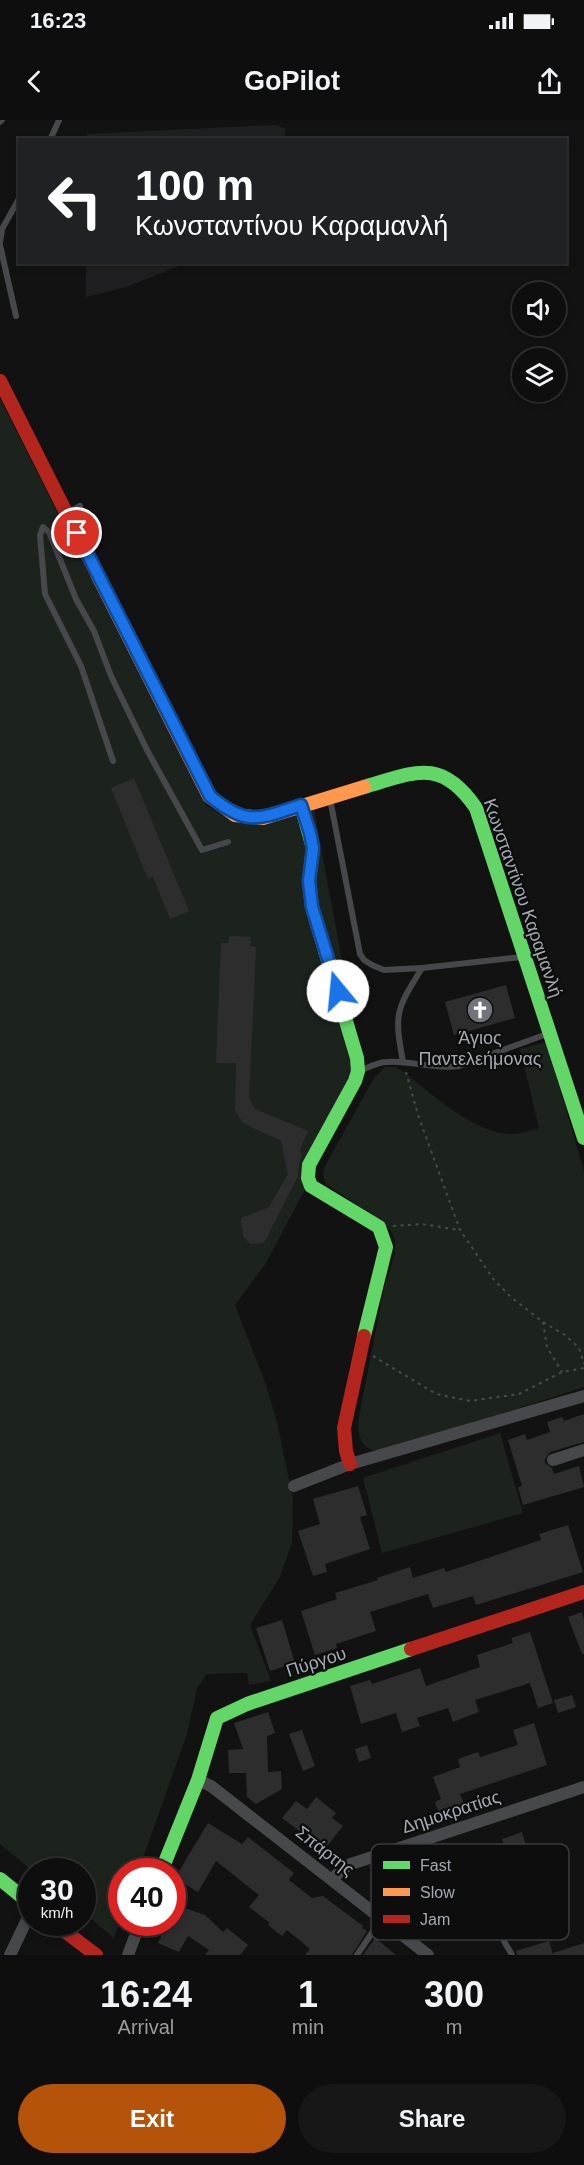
<!DOCTYPE html>
<meta charset="utf-8">
<style>
:root{--surface:#0e0e0e;--page:#171717;--text:#f1f3f6;--muted:#9b9c9e;--line:#2e2e2e;--accent:#b45309}
body{margin:0;font-family:Helvetica,sans-serif;background:var(--page);color:var(--text);height:100vh;display:flex;flex-direction:column;font-size:22px;white-space:nowrap}
*{box-sizing:border-box;margin:0}
p{font-size:20px;color:var(--muted)}
.icon{flex:none;width:33px;height:33px;fill:none;stroke:currentColor;stroke-width:2;stroke-linecap:round;stroke-linejoin:round}
.map{position:relative;height:1835px;overflow:hidden}
.drawer{display:flex;flex-direction:column;background:var(--surface);flex:1}
.drawer>*{flex:none}
.top-card{position:absolute;left:18px;top:18px;width:549px;height:126px;border-radius:0px;box-shadow:0 3px 9px #0003,0 0 0 2px var(--line);background:#202124;color:#fff;overflow:hidden}
.buttons{position:absolute;left:512px;top:162px;display:grid;gap:12px}
.buttons a{display:grid;place-items:center;width:54px;height:54px;border-radius:50%;background:var(--surface);box-shadow:0 3px 9px #0003,0 0 0 2px var(--line);font-size:30px}
.speed{position:absolute;left:18px;top:1738px;display:flex;gap:12px;font-size:30px;font-weight:700;text-align:center}
.speed>*{display:grid;place-content:center;width:78px;height:78px;border-radius:50%;background:var(--surface);box-shadow:0 3px 9px #0003,0 0 0 2px var(--line);line-height:1}
.speed small{font-size:15px;font-weight:400}
.speed .limit{border:9px solid #d22;background:#fff;color:#111}
.pin{position:absolute;display:grid;place-items:center;width:51px;height:51px;color:#fff;margin:-26px;border:3px solid #fff;border-radius:50%;box-shadow:0 2px 6px #0007}
.me{position:absolute;width:66px;margin:-33px;rotate:343deg;stroke-linejoin:round;filter:drop-shadow(0 0 4px #0008)}
.turn{display:flex;align-items:center;gap:21px;height:126px;padding:0 18px;font-size:27px}
.turn .icon{width:78px;height:78px;stroke-width:2.5}
.turn b{display:block;font-size:42px;line-height:51px}
.eta{display:flex;justify-content:space-evenly;align-items:center;height:102px;text-align:center}
.eta b{font-size:36px;font-weight:800;line-height:42px}
.button{display:flex;gap:12px;margin-top:auto;padding:12px 18px}
.button a{flex:1;height:69px;border-radius:36px;background:var(--accent);color:#fff;font-size:24px;font-weight:800;line-height:69px;text-align:center}
.button a+a{background:var(--page);color:var(--text)}
.status{display:flex;justify-content:space-between;align-items:center;height:42px;padding:0 30px;background:var(--surface);direction:ltr}
.status svg{height:16px;fill:currentColor}
header{display:flex;justify-content:space-between;align-items:center;height:78px;padding:0 18px;background:var(--surface);font-size:27px;font-weight:800}
.map>svg:first-child{display:block}
</style>
<div class="status"><b>16:23</b><svg viewBox="0 0 49 12"><path d="M0 12V9h3v3zM5 12V6h3v6zM10 12V3h3v9zM15 12V0h3v12zM26 1h20v11H26zM47 4h2v5h-2z"/></svg></div>
<header><svg class="icon" aria-label="back" viewBox="0 0 24 24"><path d="M15 5l-7 7 7 7"/></svg>GoPilot<svg class="icon" aria-label="share" viewBox="0 0 24 24"><path d="M12 15V3M7 8l5-5 5 5M5 13v7h14v-7"/></svg></header>
<div class="map">
<svg width="584" height="1835" viewBox="0 0 584 1835">
<rect width="100%" height="100%" fill="#121213"/>
<g fill="#1f1f21">
<path d="M274,5L285,8V19H87V14Z"/>
<path d="M86,143V142L187,143L126,167L86,177Z"/>
</g>
<g fill="#1c231d">
<path d="M0,279L206,685L232,702L314,690L364,958L266,1143L235,1185L266,1265L277,1302L293,1379L292,1422L280,1457L250,1505L271,1561L249,1565L247,1553L207,1554L197,1568L187,1614L138,1752H122L121,1798L114,1818L83,1792L82,1752H34L0,1724Z"/>
<path d="M546,922L584,1051V1267L387,1331C364,1332 359,1324 358,1302L384,1168L395,1133V1121L392,1112L384,1103L326,1064L323,1055L325,1046L374,958L385,947H395L401,950C430,972 470,1011 508,1014C519,1015 529,1011 539,1008L520,929Z"/>
<path d="M500,1313L523,1393L382,1433L363,1358Z"/>
</g>
<g fill="#2d2d2e">
<path d="M134,658L189,791L170,799L153,757L148,759L111,668Z"/>
<path d="M229,816L251,817L250,826L256,827L249,978L255,989L308,1011L300,1029L302,1035L299,1044L298,1056L264,1123L250,1124L243,1116L241,1098L269,1087L288,1054L281,1021L243,1003L235,990L236,943H216L221,823H228Z"/>
<path d="M506,865L515,898L454,915L445,882Z"/>
<path d="M584,1294V1322L550,1332L545,1339V1343L552,1348L554,1354L579,1346L584,1367L523,1385L518,1367L522,1366L508,1320L525,1314L527,1320L550,1312L547,1302L562,1297L564,1301Z"/>
<path d="M358,1366L367,1395L360,1397L370,1429L325,1444L327,1452L313,1456L298,1411L320,1404L313,1379Z"/>
<path d="M568,1405L583,1452L476,1485L473,1476L433,1488L428,1474L370,1492L376,1511L336,1524L337,1528L315,1535L301,1491L337,1479L335,1473L378,1460L377,1458L410,1447L413,1458L444,1448L446,1452L541,1420L539,1414Z"/>
<path d="M582,1492L584,1499V1534H582L568,1497Z"/>
<path d="M282,1500L295,1543L270,1551L256,1508Z"/>
<path d="M530,1512L553,1583L538,1588L530,1563L475,1580L479,1592L453,1602L448,1588L417,1598L420,1606L402,1612L396,1593L361,1604L350,1566L370,1560L372,1564L420,1548L426,1566L480,1547L477,1535L513,1523L511,1518Z"/>
<path d="M572,1575L576,1587L558,1593L554,1580Z"/>
<path d="M268,1592L275,1613L267,1616L268,1652L281,1651L282,1669L256,1684L247,1677L246,1653H229L228,1630L243,1629L234,1603Z"/>
<path d="M534,1603L547,1645L460,1674L464,1684L439,1693L435,1682L441,1679L433,1657L460,1647L458,1639L478,1632L480,1637L518,1625L513,1610Z"/>
<path d="M302,1610L315,1646L303,1651L289,1614Z"/>
<path d="M367,1625L371,1638L359,1642L355,1629Z"/>
<path d="M316,1677L336,1693L332,1698L343,1706L327,1726L304,1709L302,1713L282,1698L296,1681L307,1689Z"/>
<path d="M208,1703L242,1724L248,1717L294,1753L289,1760L312,1778L323,1776L363,1806L362,1808L367,1811L352,1835H305L310,1829L287,1810L282,1816L268,1805L270,1803L249,1787L259,1775L216,1741L198,1772L175,1758Z"/>
<path d="M522,1712L533,1749L513,1755L502,1719Z"/>
<path d="M176,1785L205,1795L223,1812L227,1808L248,1825L240,1835H205L209,1830L188,1816L179,1832L158,1823L167,1803H172V1793Z"/>
<path d="M375,1818L396,1835H363Z"/>
<path d="M549,1821L553,1835H517L516,1831Z"/>
<path d="M584,1823V1835H553V1833Z"/>
</g>
<g fill="none" stroke-linecap="round" stroke-linejoin="round">
<g stroke="#484a4d" stroke-width="2" stroke-dasharray="3 4.5" stroke-linecap="butt">
<path d="M406,952L418,995L460,1110L494,1160L512,1178L543,1202L565,1215L579,1228L584,1244"/>
<path d="M393,1106L422,1104L459,1110"/>
<path d="M543,1202L547,1227L562,1252"/>
<path d="M373,1236L436,1274L470,1281L519,1274L562,1252L584,1248"/>
</g>
<g stroke="#47484b" stroke-width="6">
<path d="M0,2L2,0"/>
<path d="M50,20L59,0"/>
<path d="M0,123L2,109L20,77"/>
<path d="M0,125L16,196"/>
<path d="M67,393L80,386"/>
<path d="M113,641L81,546L45,474L40,415L43,407L49,412L76,479L94,511L111,556L147,630L202,730L228,722"/>
<path d="M330,679L360,834L364,840L372,845L384,850L422,848L522,837"/>
<path d="M403,942C394,893 396,890 422,848"/>
<path d="M359,951C368,948 377,942 387,942C411,940 435,950 459,946L547,914"/>
<path d="M504,1821L512,1835"/>
<path d="M357,1835L382,1798"/>
</g>
<g stroke="#47484b" stroke-width="12">
<path d="M553,1340L584,1330"/>
<path d="M294,1366L350,1344L584,1276"/>
<path d="M198,1660L211,1666L428,1835"/>
<path d="M333,1759L341,1750L351,1744L584,1667"/>
<path d="M10,1835L32,1789"/>
<path d="M128,1835L140,1803"/>
</g>
<g stroke="#63d668" stroke-width="14">
<path d="M364,667C415,652 441,637 476,688L584,1018"/>
<path d="M301,685L313,728L309,761L312,787L357,938L358,951L355,961L309,1045L308,1058L311,1066L379,1107L386,1127L364,1216"/>
<path d="M161,1752L198,1660L217,1598L247,1584L411,1529"/>
<path d="M0,1759L32,1785"/>
</g>
<path stroke="#ff974d" stroke-width="14" d="M97,454L209,676L235,695L263,698L364,667"/>
<g stroke="#b3261e" stroke-width="14">
<path d="M0,261L97,454"/>
<path d="M350,1344L346,1331L344,1308L364,1216"/>
<path d="M411,1529L584,1472"/>
<path d="M54,1803L96,1835"/>
</g>
</g>
<g fill="none" stroke-linecap="round" stroke-linejoin="round">
<defs>
<path id="route" d="M77,413L210,676C247,707 259,699 301,685L310,713L313,728L309,761L312,787L338,871"/>
</defs>
<use href="#route" stroke="#114b97" stroke-width="15"/>
<use href="#route" stroke="#1a73e8" stroke-width="10"/>
</g>
<defs>
<symbol id="church-disc" viewBox="-11 -11 22 22"><circle r="9.5" fill="#71757b" stroke="#0d0d0e"/><path d="M-1.2-6h2.4v3.5h3.3v2.4h-3.3V6h-2.4V-.1h-3.3v-2.4h3.3Z" fill="#fff"/></symbol>
</defs>
<g fill-rule="evenodd">
<use href="#church-disc" x="465" y="875" width="30" height="30"/>
</g>
<g text-anchor="middle" dominant-baseline="central" stroke-width="4.5" stroke-linejoin="round" paint-order="stroke">
<g font-size="18" fill="#a4aab3" stroke="#0d0d0e">
<text transform="translate(523 778) rotate(71)">Κωνσταντίνου Καραμανλή</text>
<text transform="translate(316 1542) rotate(-18)">Πύργου</text>
<text transform="translate(451 1692) rotate(-18)">Δημοκρατίας</text>
<text transform="translate(325 1731) rotate(38)">Σπάρτης</text>
</g>
<g font-size="18" fill="#a4aab3" stroke="#0d0d0e">
<text x="480" y="918">Άγιος<tspan x="480" dy="21">Παντελεήμονας</tspan></text>
</g>
</g>
<rect x="371" y="1724" width="198" height="96" rx="9" fill="#0d0d0e" stroke="#3a3c40" stroke-width="1.5"/>
<rect x="383" y="1741" width="27" height="8" fill="#63d668"/>
<rect x="383" y="1768" width="27" height="8" fill="#ff974d"/>
<rect x="383" y="1795" width="27" height="8" fill="#b3261e"/>
<g font-size="16" fill="#a4aab3">
<text x="420" y="1751">Fast</text>
<text x="420" y="1778">Slow</text>
<text x="420" y="1805">Jam</text>
</g>
</svg>
<div class="buttons">
<a><svg class="icon" aria-label="sound" viewBox="0 0 24 24"><path d="M4 9h4l5-4v14l-5-4H4zM17 9q2 3 0 6"/></svg></a>
<a><svg class="icon" aria-label="layers" viewBox="0 0 24 24"><path d="M12 4l9 5-9 5-9-5zM3 14l9 5 9-5"/></svg></a>
</div>
<div class="speed"><div>30<small>km/h</small></div><div class="limit">40</div></div>
<div class="pin" style="left:77px;top:413px;background:#d93025"><svg class="icon" aria-label="arrive" viewBox="0 0 24 24"><path d="M6 21V4h12l-3 4 3 4H6"/></svg></div>
<svg class="me" style="left:338px;top:871px" viewBox="-20 -20 40 40"><circle r="19" fill="#fff"/><path d="M0-13L10 11 0 6-10 11z" fill="#1a73e8"/></svg>
<div class="top-card">
<div class="turn"><svg class="icon" aria-label="left" viewBox="0 0 24 24"><path d="M17 20v-9H6M10 6l-5 5 5 5"/></svg><div><b>100 m</b>Κωνσταντίνου Καραμανλή</div></div>
</div>
</div>
<section class="drawer">
<div class="eta">
<div><b>16:24</b><p>Arrival</p></div>
<div><b>1</b><p>min</p></div>
<div><b>300</b><p>m</p></div>
</div>
<div class="button"><a>Exit</a><a>Share</a></div>
</section>
